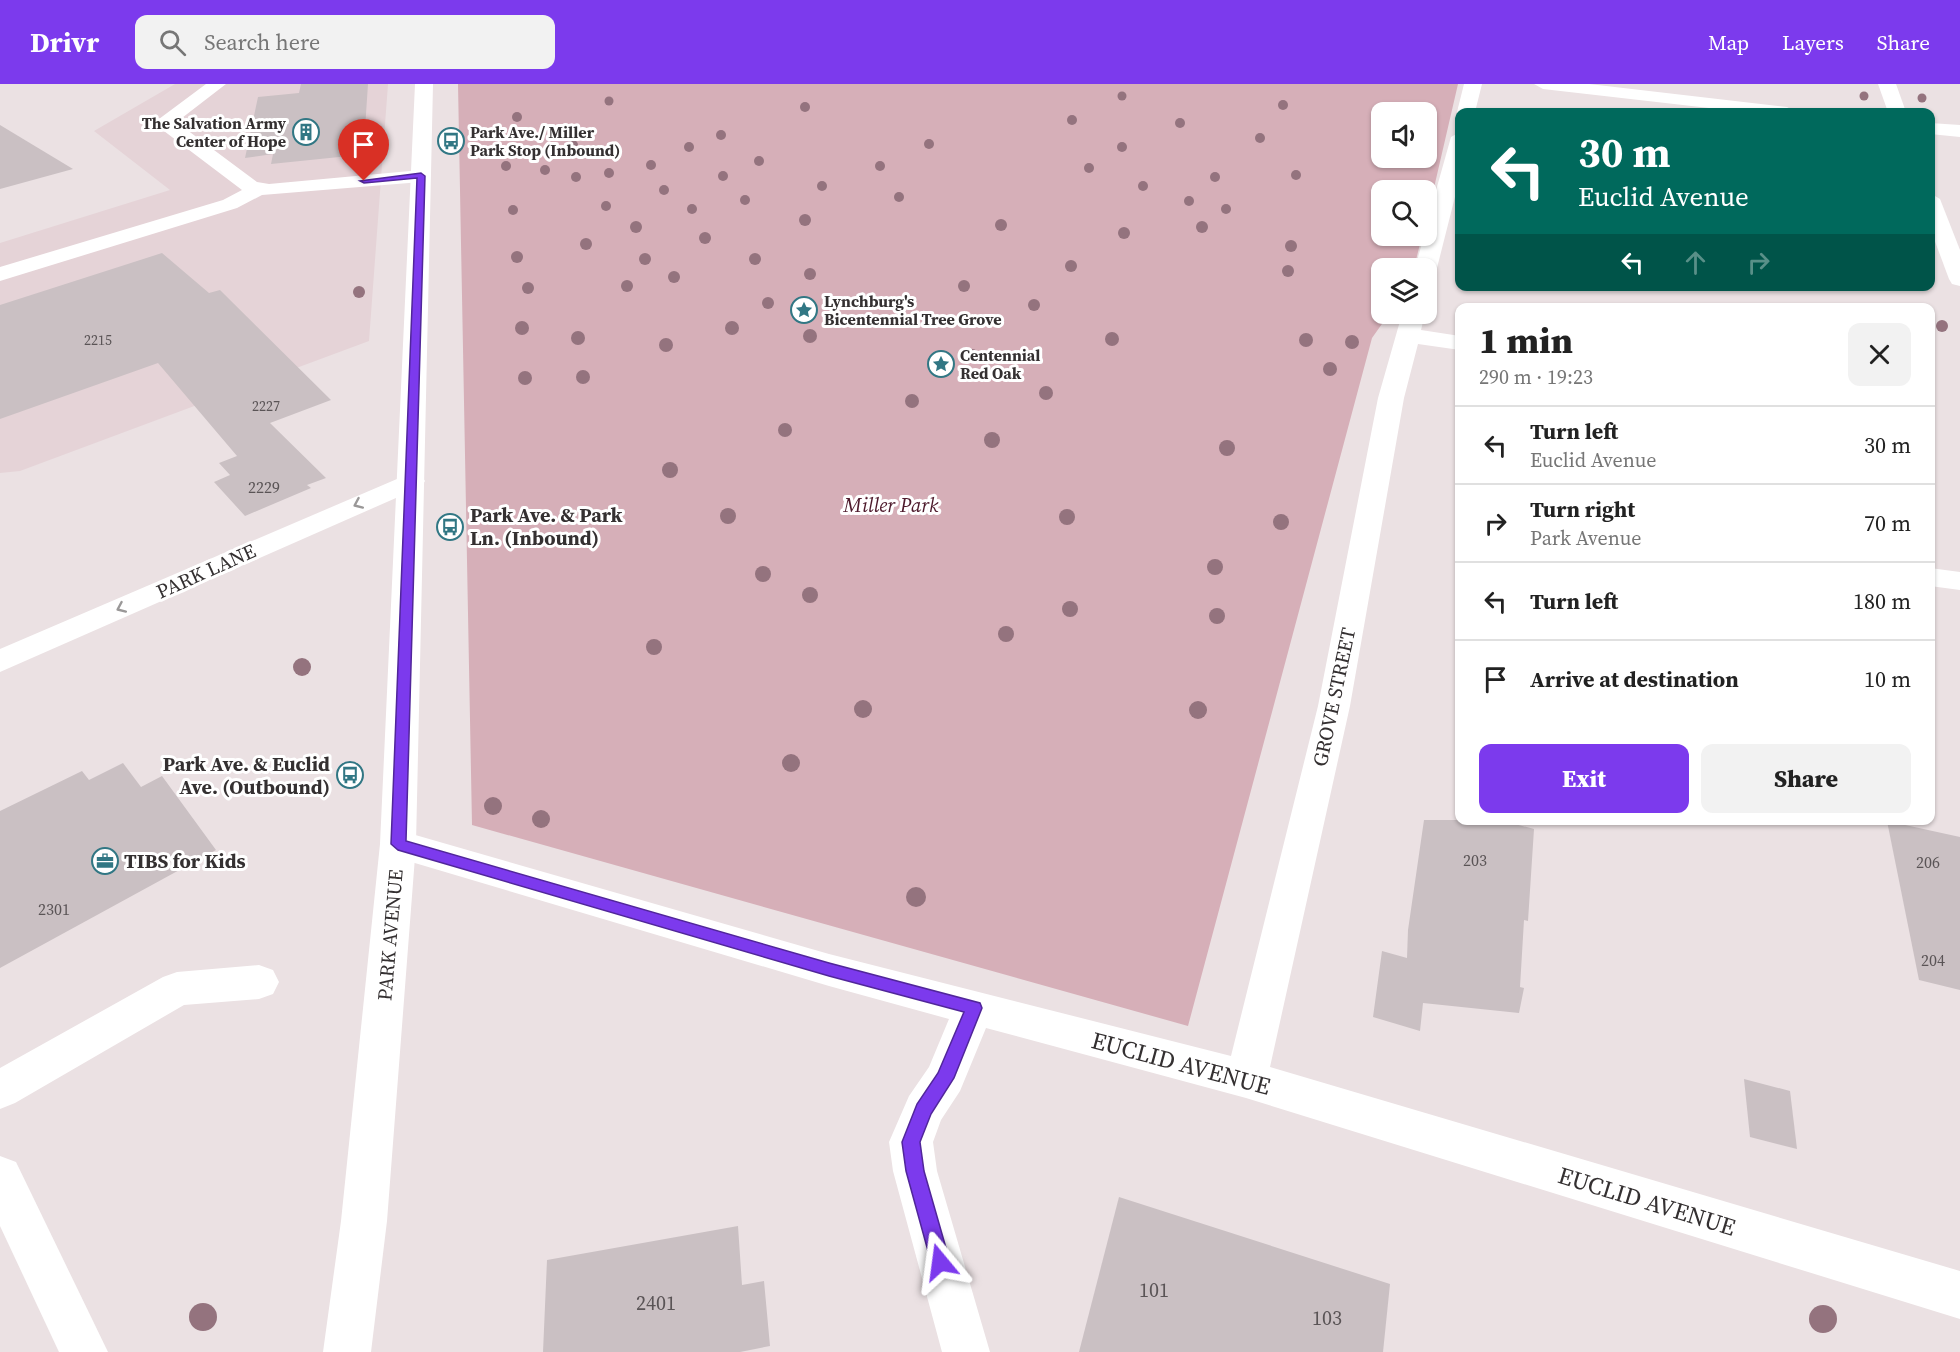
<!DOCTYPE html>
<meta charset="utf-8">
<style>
:root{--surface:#fff;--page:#f2f2f2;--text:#222;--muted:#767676;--line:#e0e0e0;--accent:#7c3aed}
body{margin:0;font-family:"Source Serif 4",serif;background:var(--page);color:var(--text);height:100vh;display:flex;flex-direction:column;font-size:22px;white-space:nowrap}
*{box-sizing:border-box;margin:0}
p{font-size:20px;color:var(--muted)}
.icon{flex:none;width:33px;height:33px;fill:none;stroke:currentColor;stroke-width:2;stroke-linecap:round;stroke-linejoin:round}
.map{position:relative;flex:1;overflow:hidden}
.side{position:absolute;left:1455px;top:219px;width:480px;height:522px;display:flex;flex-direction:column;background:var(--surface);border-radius:12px;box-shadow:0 2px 4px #0004}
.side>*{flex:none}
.hud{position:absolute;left:1455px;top:24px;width:480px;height:183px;border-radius:12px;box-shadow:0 2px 4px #0004;background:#00695c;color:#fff;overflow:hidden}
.tools{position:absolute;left:1371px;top:18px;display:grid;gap:12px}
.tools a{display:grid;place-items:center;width:66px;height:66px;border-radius:12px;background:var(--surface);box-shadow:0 2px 4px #0004;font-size:30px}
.pin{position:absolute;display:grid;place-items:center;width:51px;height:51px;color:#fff;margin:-62px -26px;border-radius:50% 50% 50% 0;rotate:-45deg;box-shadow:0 0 6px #0007}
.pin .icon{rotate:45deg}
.me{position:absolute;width:66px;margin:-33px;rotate:344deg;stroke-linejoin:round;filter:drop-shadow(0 0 4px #0008)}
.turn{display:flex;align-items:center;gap:21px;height:126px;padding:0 24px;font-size:27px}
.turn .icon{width:78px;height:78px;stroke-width:2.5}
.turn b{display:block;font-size:42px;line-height:51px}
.lanes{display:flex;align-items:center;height:57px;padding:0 24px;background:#0003;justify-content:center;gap:30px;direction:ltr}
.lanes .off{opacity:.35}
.round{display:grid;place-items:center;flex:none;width:63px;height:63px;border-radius:12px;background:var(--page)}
.summary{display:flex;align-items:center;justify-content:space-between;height:102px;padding:0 24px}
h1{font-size:36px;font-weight:800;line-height:45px}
.action{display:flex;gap:12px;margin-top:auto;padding:12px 24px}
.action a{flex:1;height:69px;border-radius:12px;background:var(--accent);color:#fff;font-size:24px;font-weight:800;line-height:69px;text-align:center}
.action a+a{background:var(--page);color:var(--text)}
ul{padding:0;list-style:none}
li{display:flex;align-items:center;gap:18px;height:78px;padding:0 24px;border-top:2px solid var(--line)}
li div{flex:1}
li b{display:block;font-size:22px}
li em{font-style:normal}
header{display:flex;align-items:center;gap:36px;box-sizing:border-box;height:84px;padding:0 30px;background:var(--accent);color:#fff}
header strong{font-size:28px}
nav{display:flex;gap:33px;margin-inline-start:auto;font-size:21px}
.search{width:420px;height:54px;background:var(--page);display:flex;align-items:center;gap:15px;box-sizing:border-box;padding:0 21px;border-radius:12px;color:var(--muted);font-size:22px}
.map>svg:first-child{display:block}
</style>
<header>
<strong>Drivr</strong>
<div class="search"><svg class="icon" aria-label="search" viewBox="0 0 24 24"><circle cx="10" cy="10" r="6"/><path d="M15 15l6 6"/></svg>Search here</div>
<nav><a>Map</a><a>Layers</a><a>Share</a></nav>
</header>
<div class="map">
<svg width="1960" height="1268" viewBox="0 0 1960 1268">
<rect width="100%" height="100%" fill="#ebe1e3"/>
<path fill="#e5d3d7" d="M175,0H388L369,257L20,387L0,389V159L170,106L94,47Z"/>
<path fill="#d6afb8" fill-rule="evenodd" d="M458,0H1458L1427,134L1426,106H1382V152H1422L1414,184H1382V230H1389L1372,254L1188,942L472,741ZM1382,28H1426V74H1382Z"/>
<g fill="#cac0c3">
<path d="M301,0H368L364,60L349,62V72L271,80L273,70L245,74L258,13L299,9Z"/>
<path d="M0,41L73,85L0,105Z"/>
<path d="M162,169L209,209L220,206L331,316L270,339L326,394L307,401L311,404L245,432L214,398L230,391L219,379L237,372L158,279L0,335V221Z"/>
<path d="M123,679L141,703L162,692L216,766L0,884V727L82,687L89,696Z"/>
<path d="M1424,736H1500L1534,745L1528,837L1524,836L1520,903L1524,904L1519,929L1423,919L1420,947L1373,933L1382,867L1407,874L1408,846Z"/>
<path d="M1887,737L1960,753V906L1919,896Z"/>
<path d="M1744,995L1790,1007L1797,1065L1750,1053Z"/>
<path d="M1119,1113L1390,1200L1383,1268H1079Z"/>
<path d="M738,1142L742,1201L764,1197L770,1262L740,1268H543L547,1176Z"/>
</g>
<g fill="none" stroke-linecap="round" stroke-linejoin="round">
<g fill="#fff" fill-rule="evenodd">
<path d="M206,0H226L178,37L179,40L257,98L269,100L421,86L431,92L421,98L262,111L237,124L0,197V183L223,116L242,106L164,47L159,35Z"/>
<path d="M1464,0H1482L1475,28H1460V32L1457,28Z"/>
<path d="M1534,0H1589L1787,23L1796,28H1744L1543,5Z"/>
<path d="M1878,0H1896L1906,28H1888Z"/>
<path d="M1930,39L1960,41V53L1930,50Z"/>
<path d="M1460,48V93L1437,184L1434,189L1426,190V184H1415L1424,152H1426V142L1451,53Z"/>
<path d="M1930,109L1940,115L1960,166V202L1952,200L1949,195L1930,144Z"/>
<path d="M1402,230H1425L1421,246L1460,252V266L1418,260L1404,314L1350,622L1270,983L1960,1187V1235L1246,1014L986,944L960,1007L941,1036L933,1058L937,1087L990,1268H942L893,1087L889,1058L909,1012L929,983L949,935L829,902L398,774L385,770L380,760L385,750L398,746L829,870L1231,972L1318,622L1378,314Z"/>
<path d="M411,389L421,391L425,397L421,403L0,588V565Z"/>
<path d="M1930,484L1960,488V506L1930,502Z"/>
<path d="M259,881L273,886L279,898L273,910L259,915L184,921L15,1019L0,1025V984L163,893L177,888Z"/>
<path d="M0,1072L16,1078L108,1268H59L0,1142Z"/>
</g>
<path fill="#fff" fill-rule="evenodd" d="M415,0H433L416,760L387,1137L371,1268H323L341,1137L380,760Z"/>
</g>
<g fill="#94737e">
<circle cx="1122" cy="12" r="4.5"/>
<circle cx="1864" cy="12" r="4.5"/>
<circle cx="1922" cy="14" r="4.5"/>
<circle cx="609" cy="17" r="4.5"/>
<circle cx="1283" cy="21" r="5"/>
<circle cx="805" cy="23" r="5"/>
<circle cx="517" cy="33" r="5"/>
<circle cx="1072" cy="36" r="5"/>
<circle cx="1180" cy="39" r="5"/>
<circle cx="721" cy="51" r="5"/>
<circle cx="1260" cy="54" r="5"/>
<circle cx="929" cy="60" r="5"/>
<circle cx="573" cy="61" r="5"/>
<circle cx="689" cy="63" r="5"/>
<circle cx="1122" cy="63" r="5"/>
<circle cx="759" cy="77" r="5"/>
<circle cx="651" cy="81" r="5"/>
<circle cx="506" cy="82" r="5"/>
<circle cx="880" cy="82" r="5"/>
<circle cx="1089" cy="84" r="5"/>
<circle cx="545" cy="86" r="5"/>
<circle cx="609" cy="89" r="5"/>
<circle cx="1296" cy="91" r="5"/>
<circle cx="723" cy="92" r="5"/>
<circle cx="576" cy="93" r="5"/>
<circle cx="1215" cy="93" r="5"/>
<circle cx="822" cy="102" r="5"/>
<circle cx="1143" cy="102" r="5"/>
<circle cx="664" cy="106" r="5"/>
<circle cx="899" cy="113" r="5"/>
<circle cx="745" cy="116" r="5"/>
<circle cx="1189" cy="117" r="5"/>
<circle cx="606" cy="122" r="5"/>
<circle cx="692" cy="125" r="5"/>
<circle cx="1226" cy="125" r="5"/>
<circle cx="513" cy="126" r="5"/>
<circle cx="805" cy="136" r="6"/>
<circle cx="1001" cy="141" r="6"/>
<circle cx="636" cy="143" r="6"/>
<circle cx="1202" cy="143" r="6"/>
<circle cx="1124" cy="149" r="6"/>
<circle cx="705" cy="154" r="6"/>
<circle cx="586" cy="160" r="6"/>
<circle cx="1291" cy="162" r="6"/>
<circle cx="517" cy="173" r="6"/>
<circle cx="645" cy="175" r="6"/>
<circle cx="755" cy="175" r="6"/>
<circle cx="1071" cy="182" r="6"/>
<circle cx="1288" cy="187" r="6"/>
<circle cx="810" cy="190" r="6"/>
<circle cx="674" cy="193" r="6"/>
<circle cx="627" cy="202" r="6"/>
<circle cx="964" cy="202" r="6"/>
<circle cx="528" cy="204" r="6"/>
<circle cx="359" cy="208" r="6"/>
<circle cx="768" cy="219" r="6"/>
<circle cx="1034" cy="221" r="6"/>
<circle cx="904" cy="236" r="6"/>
<circle cx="1942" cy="242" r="6"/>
<circle cx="522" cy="244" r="7"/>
<circle cx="732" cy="244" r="7"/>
<circle cx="810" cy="252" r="7"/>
<circle cx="578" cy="254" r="7"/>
<circle cx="1112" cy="255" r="7"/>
<circle cx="1306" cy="256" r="7"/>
<circle cx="1352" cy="258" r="7"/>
<circle cx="666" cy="261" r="7"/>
<circle cx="972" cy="272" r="7"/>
<circle cx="1330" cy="285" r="7"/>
<circle cx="583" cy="293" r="7"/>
<circle cx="525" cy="294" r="7"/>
<circle cx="1046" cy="309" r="7"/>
<circle cx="912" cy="317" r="7"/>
<circle cx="785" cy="346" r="7"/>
<circle cx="992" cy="356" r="8"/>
<circle cx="1227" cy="364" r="8"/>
<circle cx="670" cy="386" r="8"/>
<circle cx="728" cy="432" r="8"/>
<circle cx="1067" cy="433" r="8"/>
<circle cx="1281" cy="438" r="8"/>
<circle cx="1215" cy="483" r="8"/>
<circle cx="763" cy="490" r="8"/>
<circle cx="810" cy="511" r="8"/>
<circle cx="1070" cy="525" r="8"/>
<circle cx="1217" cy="532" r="8"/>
<circle cx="1006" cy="550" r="8"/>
<circle cx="654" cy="563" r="8"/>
<circle cx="302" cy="583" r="9"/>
<circle cx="863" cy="625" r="9"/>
<circle cx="1198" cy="626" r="9"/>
<circle cx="791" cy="679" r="9"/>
<circle cx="493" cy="722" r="9"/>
<circle cx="541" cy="735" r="9"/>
<circle cx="916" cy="813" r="10"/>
<circle cx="203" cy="1233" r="14"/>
<circle cx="1823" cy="1235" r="14"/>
</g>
<defs><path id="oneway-chevron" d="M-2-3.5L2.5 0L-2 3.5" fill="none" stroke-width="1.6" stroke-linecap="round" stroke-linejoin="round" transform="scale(1.5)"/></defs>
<g stroke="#9a9898">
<use href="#oneway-chevron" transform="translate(358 420) rotate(156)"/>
<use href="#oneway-chevron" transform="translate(121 524) rotate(156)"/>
</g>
<path fill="#7c3aed" stroke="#51269a" stroke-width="1.5" d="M421,89L425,92L406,757L829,879L980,919L982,924L954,994L931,1030L920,1058L924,1087L950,1178L947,1184L940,1187L934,1184L931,1178L906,1087L902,1058L917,1020L938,989L964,928L829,892L398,766L391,760L417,94L364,99L360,97Z"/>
<defs>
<symbol id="building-ring" viewBox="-11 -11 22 22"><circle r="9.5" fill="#fff" stroke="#317784" stroke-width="1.5"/><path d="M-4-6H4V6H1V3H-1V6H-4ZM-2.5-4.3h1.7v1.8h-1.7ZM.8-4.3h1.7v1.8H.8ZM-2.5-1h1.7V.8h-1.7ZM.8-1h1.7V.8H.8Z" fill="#317784"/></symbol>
<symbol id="bus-ring" viewBox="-11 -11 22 22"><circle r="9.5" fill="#fff" stroke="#317784" stroke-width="1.5"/><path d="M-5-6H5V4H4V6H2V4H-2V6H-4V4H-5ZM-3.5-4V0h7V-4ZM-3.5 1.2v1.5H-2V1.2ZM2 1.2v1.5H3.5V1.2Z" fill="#317784"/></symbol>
<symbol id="sight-ring" viewBox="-11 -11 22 22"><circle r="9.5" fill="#fff" stroke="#317784" stroke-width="1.5"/><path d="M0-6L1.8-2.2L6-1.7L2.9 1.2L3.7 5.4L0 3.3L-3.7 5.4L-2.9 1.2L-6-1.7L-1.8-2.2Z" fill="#317784"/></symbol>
<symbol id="office-ring" viewBox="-11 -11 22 22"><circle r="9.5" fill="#fff" stroke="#317784" stroke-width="1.5"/><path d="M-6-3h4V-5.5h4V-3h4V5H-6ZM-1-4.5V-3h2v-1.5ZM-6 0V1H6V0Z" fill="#317784"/></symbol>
</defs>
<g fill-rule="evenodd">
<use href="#building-ring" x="291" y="33" width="30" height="30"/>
<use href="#bus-ring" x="436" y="42" width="30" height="30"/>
<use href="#sight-ring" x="789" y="211" width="30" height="30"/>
<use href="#sight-ring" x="926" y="265" width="30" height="30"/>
<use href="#bus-ring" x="435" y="428" width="30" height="30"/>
<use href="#bus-ring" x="335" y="676" width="30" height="30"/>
<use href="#office-ring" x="90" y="762" width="30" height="30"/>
</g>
<g text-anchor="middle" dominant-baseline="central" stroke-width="6" stroke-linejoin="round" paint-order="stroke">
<g font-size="14" fill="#5a5456">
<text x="98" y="256">2215</text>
<text x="266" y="322">2227</text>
</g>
<g font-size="16" font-weight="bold" fill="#343031" stroke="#fff" text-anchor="start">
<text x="286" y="39" text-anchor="end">The Salvation Army<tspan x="286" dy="18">Center of Hope</tspan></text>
<text x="470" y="48">Park Ave./ Miller<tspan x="470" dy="18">Park Stop (Inbound)</tspan></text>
<text x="824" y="217">Lynchburg's<tspan x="824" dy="18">Bicentennial Tree Grove</tspan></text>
<text x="960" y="271">Centennial<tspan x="960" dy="18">Red Oak</tspan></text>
</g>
<g font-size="16" fill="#5a5456">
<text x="264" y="403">2229</text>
<text x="1475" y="776">203</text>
<text x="1928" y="778">206</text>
<text x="54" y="825">2301</text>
<text x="1933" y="876">204</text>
</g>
<g font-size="20" font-style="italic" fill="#4d192b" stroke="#fff">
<text x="891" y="421">Miller Park</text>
</g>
<g font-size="20" font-weight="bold" fill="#343031" stroke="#fff" text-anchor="start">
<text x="470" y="431">Park Ave. &amp; Park<tspan x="470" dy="23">Ln. (Inbound)</tspan></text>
<text x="330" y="680" text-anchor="end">Park Ave. &amp; Euclid<tspan x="330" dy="23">Ave. (Outbound)</tspan></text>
<text x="124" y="777">TIBS for Kids</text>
</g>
<g font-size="20" fill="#343031" stroke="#fff">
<text transform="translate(206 487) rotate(-24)">PARK LANE</text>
<text transform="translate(1334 613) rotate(-78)">GROVE STREET</text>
<text transform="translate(390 851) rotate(-85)">PARK AVENUE</text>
</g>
<g font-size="20" fill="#5a5456">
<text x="1154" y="1206">101</text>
<text x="656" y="1219">2401</text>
<text x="1327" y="1234">103</text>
</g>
<g font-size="24" fill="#343031" stroke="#fff">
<text transform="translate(1181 979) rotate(15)">EUCLID AVENUE</text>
<text transform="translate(1647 1117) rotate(17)">EUCLID AVENUE</text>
</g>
</g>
</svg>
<div class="tools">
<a><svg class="icon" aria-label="sound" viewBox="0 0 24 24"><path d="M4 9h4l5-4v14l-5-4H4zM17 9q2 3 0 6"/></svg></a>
<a><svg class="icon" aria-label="search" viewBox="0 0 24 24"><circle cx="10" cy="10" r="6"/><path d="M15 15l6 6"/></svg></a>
<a><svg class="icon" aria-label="layers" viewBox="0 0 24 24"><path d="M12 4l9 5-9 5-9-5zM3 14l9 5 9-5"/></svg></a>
</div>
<div class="pin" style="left:364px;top:97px;background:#d93025"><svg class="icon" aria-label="arrive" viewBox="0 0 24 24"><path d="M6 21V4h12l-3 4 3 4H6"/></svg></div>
<svg class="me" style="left:940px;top:1178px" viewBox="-20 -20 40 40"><path d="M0-17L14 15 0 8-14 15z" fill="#7c3aed" stroke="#fff" stroke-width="4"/></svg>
<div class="hud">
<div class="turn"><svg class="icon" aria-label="left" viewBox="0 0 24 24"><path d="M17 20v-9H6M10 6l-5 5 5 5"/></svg><div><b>30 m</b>Euclid Avenue</div></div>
<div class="lanes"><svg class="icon" aria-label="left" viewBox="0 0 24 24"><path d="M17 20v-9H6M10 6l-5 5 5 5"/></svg><svg class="icon off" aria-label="ahead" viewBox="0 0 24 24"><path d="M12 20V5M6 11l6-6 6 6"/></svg><svg class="icon off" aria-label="right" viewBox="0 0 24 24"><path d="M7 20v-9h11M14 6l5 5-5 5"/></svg></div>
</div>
<section class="side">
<div class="summary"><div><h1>1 min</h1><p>290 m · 19:23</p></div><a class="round"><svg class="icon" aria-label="close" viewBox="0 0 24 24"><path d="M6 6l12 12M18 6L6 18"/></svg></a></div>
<ul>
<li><svg class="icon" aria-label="left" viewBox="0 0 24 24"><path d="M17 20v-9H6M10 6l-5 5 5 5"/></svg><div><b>Turn left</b><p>Euclid Avenue</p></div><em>30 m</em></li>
<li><svg class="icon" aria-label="right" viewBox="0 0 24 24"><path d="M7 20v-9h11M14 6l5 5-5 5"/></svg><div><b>Turn right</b><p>Park Avenue</p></div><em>70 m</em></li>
<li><svg class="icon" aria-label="left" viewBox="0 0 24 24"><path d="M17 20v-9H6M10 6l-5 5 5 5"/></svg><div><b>Turn left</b></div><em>180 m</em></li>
<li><svg class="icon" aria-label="arrive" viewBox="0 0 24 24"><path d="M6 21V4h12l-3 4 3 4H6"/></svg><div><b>Arrive at destination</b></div><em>10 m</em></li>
</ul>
<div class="action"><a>Exit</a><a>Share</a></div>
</section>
</div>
